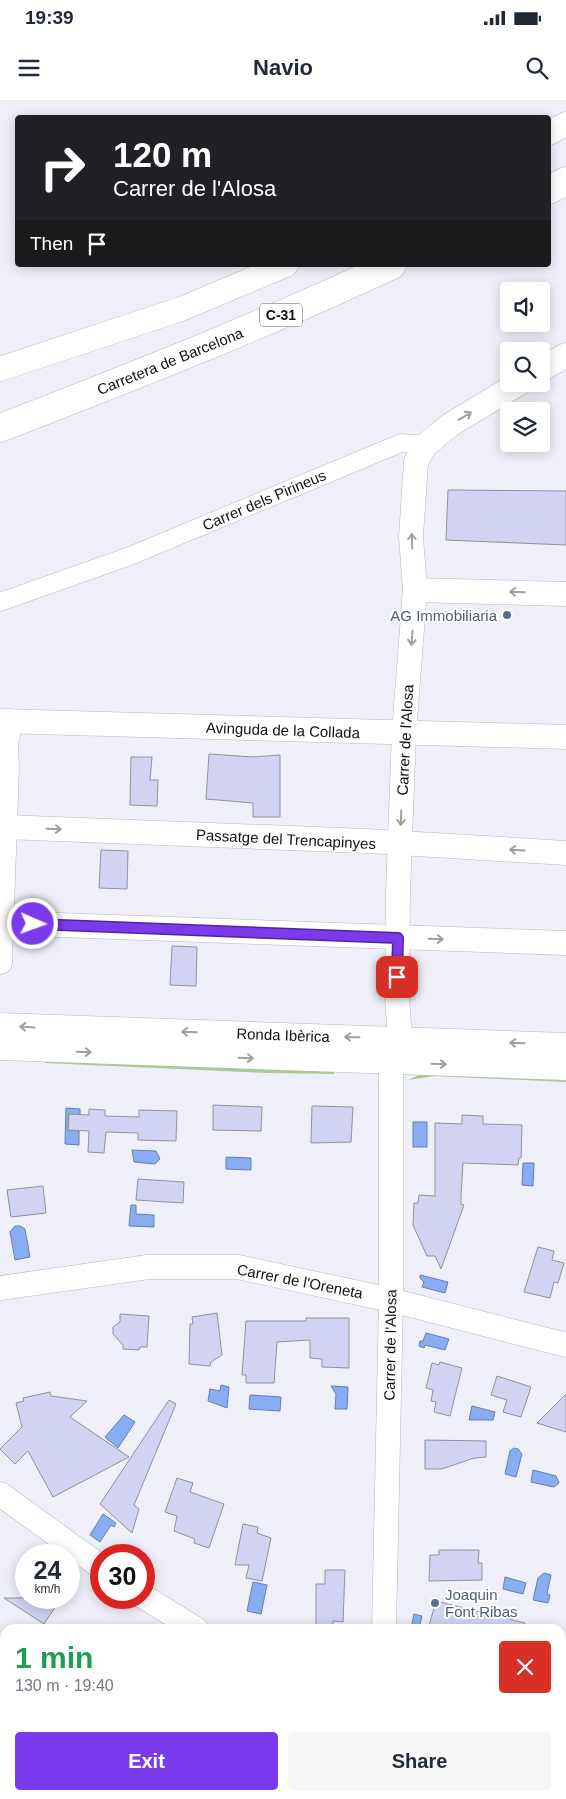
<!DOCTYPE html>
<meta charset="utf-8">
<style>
:root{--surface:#fff;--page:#f6f6f7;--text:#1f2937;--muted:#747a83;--accent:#7c3aed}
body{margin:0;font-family:Helvetica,sans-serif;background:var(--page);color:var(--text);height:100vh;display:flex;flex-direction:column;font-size:19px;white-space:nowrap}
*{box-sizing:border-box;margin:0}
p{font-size:16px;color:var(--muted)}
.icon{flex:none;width:28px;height:28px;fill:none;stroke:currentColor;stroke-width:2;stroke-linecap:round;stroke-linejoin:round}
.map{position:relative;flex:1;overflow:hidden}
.side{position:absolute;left:0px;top:1524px;width:566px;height:176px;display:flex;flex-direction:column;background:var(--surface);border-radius:15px 15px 0 0;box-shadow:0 2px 12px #0003}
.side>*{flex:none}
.top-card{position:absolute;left:15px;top:15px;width:536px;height:152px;border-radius:5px;box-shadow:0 2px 12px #0003;background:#202124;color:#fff;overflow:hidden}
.controls{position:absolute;left:500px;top:182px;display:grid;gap:10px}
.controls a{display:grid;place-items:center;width:50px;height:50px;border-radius:5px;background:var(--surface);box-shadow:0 2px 12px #0003;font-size:25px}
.speed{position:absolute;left:15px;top:1444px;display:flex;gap:10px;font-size:25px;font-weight:700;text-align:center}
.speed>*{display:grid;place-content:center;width:65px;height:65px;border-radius:50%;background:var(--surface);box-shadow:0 2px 12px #0003;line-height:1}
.speed small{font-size:12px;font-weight:400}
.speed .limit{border:8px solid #d22;background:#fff;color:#111}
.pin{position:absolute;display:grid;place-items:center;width:42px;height:42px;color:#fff;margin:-21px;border-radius:10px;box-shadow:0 2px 8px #0006}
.me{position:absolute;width:55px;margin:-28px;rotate:92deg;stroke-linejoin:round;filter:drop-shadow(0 0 4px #0008)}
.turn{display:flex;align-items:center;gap:18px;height:105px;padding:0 15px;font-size:22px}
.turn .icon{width:65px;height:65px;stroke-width:2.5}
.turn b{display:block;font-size:35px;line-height:42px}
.then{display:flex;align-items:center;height:48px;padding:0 15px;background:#0003;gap:10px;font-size:19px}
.round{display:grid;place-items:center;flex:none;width:52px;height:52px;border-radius:5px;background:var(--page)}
.overview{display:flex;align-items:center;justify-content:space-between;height:85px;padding:0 15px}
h1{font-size:30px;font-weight:800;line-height:38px;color:#1e9e55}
.action{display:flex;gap:10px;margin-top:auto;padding:10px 15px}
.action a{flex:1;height:58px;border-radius:5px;background:var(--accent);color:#fff;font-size:20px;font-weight:800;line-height:58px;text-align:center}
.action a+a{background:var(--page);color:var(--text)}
.status{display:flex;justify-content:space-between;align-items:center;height:35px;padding:0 25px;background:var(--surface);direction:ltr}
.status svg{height:14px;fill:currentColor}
header{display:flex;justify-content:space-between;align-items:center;height:65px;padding:0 15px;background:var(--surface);font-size:22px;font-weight:800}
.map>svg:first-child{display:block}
</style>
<div class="status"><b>19:39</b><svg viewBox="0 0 49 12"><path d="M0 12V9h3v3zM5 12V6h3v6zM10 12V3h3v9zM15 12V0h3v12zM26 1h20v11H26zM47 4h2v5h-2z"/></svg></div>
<header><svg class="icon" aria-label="menu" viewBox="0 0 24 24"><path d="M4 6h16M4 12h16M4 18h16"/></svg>Navio<svg class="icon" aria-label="search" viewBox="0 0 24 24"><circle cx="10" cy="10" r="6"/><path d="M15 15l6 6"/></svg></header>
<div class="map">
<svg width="566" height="1699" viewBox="0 0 566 1699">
<rect width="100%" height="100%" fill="#eeeff8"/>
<g fill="#abcb8d">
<path d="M46,957L334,969V974L267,973L45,963Z"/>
<path d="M432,972L566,977V982L435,976L408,980L419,975Z"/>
<path d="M0,1660L5,1664V1695H55L59,1699H0Z"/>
</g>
<g fill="#89adf3" stroke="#657eb0">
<path d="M66,1008L80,1009V1015H69L68,1030L79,1031V1045L65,1044Z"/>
<rect x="413" y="1022" width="14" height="25"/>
<path d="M132,1050L156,1051L160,1059L155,1064L134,1062Z"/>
<path d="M226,1057L251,1058V1070L226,1069Z"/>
<path d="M523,1063H534L533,1086L522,1085Z"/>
<path d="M131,1105H136V1114L154,1115V1127L129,1126Z"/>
<path d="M15,1126H20L25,1129L30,1157L15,1160L10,1132Z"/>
<path d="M420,1175L448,1182L445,1193L422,1187L424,1182L420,1178Z"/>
<path d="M426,1233L449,1239L445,1250L425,1245L424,1248L419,1246L420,1241H423Z"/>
<path d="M221,1285L229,1287L227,1308L208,1301L210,1289L220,1291Z"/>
<path d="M331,1286L348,1287L347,1309H335L336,1294Z"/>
<path d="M250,1295L281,1297L280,1311L249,1309Z"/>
<path d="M472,1306L495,1312L493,1320H469Z"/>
<path d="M124,1315L135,1322L118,1348L105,1337Z"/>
<path d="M514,1348L518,1349L522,1354L516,1377L505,1374L510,1351Z"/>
<path d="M533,1370L556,1376L559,1383L554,1387L531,1382Z"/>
<path d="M103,1414L116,1423L114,1427L111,1425L100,1442L90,1435Z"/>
<path d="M544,1473L551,1475L547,1494L550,1495L548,1503L533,1500L538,1478Z"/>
<path d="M505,1477L526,1483L523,1494L503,1489Z"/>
<path d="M253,1482L267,1485L261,1514L247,1511Z"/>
<path d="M414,1514L422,1516L419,1529H411Z"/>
</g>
<g fill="#d1d3f3" stroke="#909199">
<path d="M448,390L566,391V445L446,440Z"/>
<path d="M209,654L253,657L280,655V717H253V703L206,699Z"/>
<path d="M131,657H152L150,680H158L157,706L130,705Z"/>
<path d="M101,750L128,751L127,789L99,788Z"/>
<path d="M172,846L197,847L196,886L170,885Z"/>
<path d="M213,1005L262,1007L261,1031L213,1030Z"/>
<path d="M312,1006L353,1007L351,1042L311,1043Z"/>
<path d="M89,1009L105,1010V1016L139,1017V1010L177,1011L176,1041L138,1040V1033L106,1032L104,1053L88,1052L89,1031L68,1030L69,1014L89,1015Z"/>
<path d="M462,1015L483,1016V1024L522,1025L521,1058H519L518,1065L463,1063L461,1096V1104L464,1105L441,1169L435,1156H427L413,1125L414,1103H418L419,1095L435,1096V1023L462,1024Z"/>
<path d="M138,1079L184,1082L183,1103L136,1100Z"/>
<path d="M43,1086L46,1113L11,1117L7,1090Z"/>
<path d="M538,1147L554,1151L552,1160L564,1163L558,1183L554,1182L550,1198L524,1192Z"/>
<path d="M217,1213L222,1255L211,1262L210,1266L189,1264L190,1224H193L192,1217Z"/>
<path d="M120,1214L149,1216L147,1247H140L139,1250L123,1249V1245L113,1234V1227L120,1222Z"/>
<path d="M306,1218H349V1268L322,1267V1259L310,1258V1240L277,1242L274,1283H246V1275H242L246,1221H306Z"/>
<path d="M440,1262L462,1268L450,1316L434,1312L436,1302L431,1301L433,1290L426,1288L432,1263L439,1265Z"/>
<path d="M497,1276L531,1287L521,1317L503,1312L507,1300L491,1295Z"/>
<path d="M50,1292L51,1296L87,1301L70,1317L129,1357L53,1397L28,1351L15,1364L0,1349L22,1327L16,1303L24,1301L23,1298Z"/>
<path d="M566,1294V1332L537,1323Z"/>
<path d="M169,1300L176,1304L134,1405L139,1409L132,1433L100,1404Z"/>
<path d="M425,1340L486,1341V1357L474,1358L442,1369H425Z"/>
<path d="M177,1378L193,1383L190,1392L224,1404L209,1448L194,1443L195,1439L174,1431L177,1416L165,1412Z"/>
<path d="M243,1424L258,1427L257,1433L271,1438L262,1481L246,1478L249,1465H235Z"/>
<path d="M439,1450H479L478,1463H482V1480L429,1481L430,1455H439Z"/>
<path d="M325,1470H345L343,1522L333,1521V1529H316V1484H325Z"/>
<path d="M4,1498H61L44,1524Z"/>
<path d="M436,1501L525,1523L524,1529H428Z"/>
</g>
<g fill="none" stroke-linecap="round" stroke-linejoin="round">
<defs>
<g id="service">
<path d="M0,1642L5,1645"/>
<path d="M87,1695L93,1699"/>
</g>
<path id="pedestrian" d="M0,502L130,456L401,343L426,345"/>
<g id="minor">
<path d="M549,33L566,24"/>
<path d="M0,269L181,209L286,165"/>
<path d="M541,270L566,255"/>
<path d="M415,490L566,494"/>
<path d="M0,621L566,637"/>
<path d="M5,727L367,741L566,753"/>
<path d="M2,823L566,843"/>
<path d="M0,862L7,667L6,643L11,621"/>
<path d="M0,925L566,945"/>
<path d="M400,938L397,897L398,792L404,633L415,490L411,437L416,362L426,345L450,325L518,284"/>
<path d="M0,948L566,968"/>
<path d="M0,1188L148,1167H238L391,1200L566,1245"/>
<path d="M0,1394L101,1467"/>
<path d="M144,1497L196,1529"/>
<path d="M384,1529L391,1200V962"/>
<path d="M561,1648L566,1650"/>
<path d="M381,1699L382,1695"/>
</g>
<g id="trunk">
<path d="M549,90L566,81"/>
<path d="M0,328C132,277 264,225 392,165"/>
</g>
</defs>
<use href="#service" stroke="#b7b8c0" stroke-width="12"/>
<use href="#pedestrian" stroke="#b7b8c0" stroke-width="19"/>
<use href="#minor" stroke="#b7b8c0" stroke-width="25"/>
<use href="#trunk" stroke="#b7b8c0" stroke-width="29"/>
<use href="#service" stroke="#fff" stroke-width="11"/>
<use href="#pedestrian" stroke="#fff" stroke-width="18"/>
<use href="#minor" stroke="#fff" stroke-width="24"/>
<use href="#trunk" stroke="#fff" stroke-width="28"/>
</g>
<defs><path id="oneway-shaft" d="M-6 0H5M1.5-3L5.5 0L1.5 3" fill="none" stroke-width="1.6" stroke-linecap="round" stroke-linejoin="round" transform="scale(1.25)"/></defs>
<g stroke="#9f9fa1">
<use href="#oneway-shaft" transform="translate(465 316) rotate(-31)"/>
<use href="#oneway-shaft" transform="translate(412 441) rotate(-92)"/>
<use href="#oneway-shaft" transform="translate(517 492) rotate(-178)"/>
<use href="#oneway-shaft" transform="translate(412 538) rotate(94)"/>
<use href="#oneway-shaft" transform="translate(401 718) rotate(92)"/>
<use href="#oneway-shaft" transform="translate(54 729) rotate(2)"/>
<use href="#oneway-shaft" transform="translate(517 750) rotate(-177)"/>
<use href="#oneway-shaft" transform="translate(436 839) rotate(2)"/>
<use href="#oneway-shaft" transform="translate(27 927) rotate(-176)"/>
<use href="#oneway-shaft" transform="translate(189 932) rotate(-178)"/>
<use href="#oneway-shaft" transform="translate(352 937) rotate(-179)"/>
<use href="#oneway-shaft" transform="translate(517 943) rotate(-178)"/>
<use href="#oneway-shaft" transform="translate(84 952) rotate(2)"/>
<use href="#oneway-shaft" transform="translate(246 958) rotate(2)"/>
<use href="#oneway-shaft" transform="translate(439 964) rotate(2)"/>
</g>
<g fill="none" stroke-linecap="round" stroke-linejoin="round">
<defs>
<path id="route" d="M33,824L398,838L397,877"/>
</defs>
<use href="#route" stroke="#51269a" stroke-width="12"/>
<use href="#route" stroke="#7c3aed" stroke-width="9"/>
</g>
<g fill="#5c6f8a" stroke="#fff" stroke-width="2">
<circle cx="507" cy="515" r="5"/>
<circle cx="435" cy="1503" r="5"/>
</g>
<g text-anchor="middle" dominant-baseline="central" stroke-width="4" stroke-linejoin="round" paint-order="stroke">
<rect fill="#fff" stroke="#58585a" stroke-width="1" x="260" y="203.5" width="42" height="23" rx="4"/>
<g font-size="14" font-weight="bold" fill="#101013">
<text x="281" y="215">C-31</text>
</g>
<g font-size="15" fill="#101013" stroke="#fff">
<text transform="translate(170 261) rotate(-22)">Carretera de Barcelona</text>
<text transform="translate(264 400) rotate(-23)">Carrer dels Pirineus</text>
<text transform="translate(283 630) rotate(2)">Avinguda de la Collada</text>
<text transform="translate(405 640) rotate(-87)">Carrer de l'Alosa</text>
<text transform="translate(286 739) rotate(3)">Passatge del Trencapinyes</text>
<text transform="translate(283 935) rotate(2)">Ronda Ibèrica</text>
<text transform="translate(300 1181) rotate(11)">Carrer de l'Oreneta</text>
<text transform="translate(390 1245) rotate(-89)">Carrer de l'Alosa</text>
</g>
<g font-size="15" fill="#4e5e75" stroke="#fff" text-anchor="end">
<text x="497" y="515">AG Immobiliaria</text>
<text x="445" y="1494" text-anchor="start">Joaquin<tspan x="445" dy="17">Font Ribas</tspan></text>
</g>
</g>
</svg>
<div class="controls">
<a><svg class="icon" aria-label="sound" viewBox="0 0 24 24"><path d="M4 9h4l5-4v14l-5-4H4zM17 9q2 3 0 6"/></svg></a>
<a><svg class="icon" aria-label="search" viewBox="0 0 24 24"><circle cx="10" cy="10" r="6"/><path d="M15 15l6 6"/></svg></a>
<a><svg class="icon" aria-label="layers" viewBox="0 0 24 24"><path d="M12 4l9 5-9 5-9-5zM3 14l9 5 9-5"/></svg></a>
</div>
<div class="speed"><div>24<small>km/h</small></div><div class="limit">30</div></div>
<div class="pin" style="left:397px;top:877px;background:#d93025"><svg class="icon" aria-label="arrive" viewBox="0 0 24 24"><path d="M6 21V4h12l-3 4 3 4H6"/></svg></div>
<svg class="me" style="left:33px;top:824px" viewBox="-20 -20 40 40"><circle r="17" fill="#7c3aed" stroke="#fff" stroke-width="3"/><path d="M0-11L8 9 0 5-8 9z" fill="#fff"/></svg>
<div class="top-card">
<div class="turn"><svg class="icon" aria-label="right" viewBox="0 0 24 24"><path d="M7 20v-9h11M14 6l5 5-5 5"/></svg><div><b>120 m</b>Carrer de l'Alosa</div></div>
<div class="then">Then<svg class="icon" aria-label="arrive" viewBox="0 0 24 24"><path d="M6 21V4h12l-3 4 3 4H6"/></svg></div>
</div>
<section class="side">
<div class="overview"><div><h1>1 min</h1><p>130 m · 19:40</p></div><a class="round" style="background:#d93025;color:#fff"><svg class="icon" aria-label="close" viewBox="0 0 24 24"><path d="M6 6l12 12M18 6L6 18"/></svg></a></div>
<div class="action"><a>Exit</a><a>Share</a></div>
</section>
</div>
